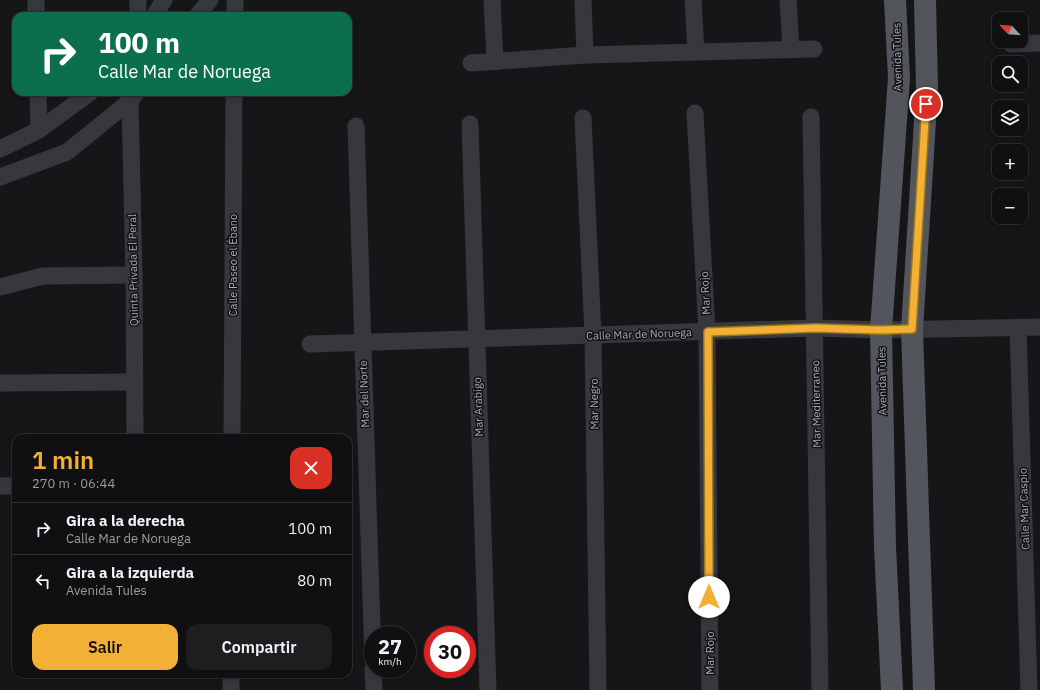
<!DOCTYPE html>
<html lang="es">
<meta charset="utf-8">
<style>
:root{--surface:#101012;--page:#1e1e20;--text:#f1f3f6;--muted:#9c9d9f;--line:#303032;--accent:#f2b134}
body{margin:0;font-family:"IBM Plex Sans",sans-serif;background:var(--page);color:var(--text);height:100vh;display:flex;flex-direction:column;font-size:15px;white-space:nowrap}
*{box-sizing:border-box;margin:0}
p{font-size:13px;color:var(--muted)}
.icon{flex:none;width:22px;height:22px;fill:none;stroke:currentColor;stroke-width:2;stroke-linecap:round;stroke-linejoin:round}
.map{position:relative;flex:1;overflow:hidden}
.side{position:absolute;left:12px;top:434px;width:340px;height:244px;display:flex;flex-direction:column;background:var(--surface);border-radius:12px;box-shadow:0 2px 6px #0003,0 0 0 1px var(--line)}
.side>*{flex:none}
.top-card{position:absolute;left:12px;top:12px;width:340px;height:84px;border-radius:12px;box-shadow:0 2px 6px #0003,0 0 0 1px var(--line);background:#0b6e4f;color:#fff;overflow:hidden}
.needle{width:26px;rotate:296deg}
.buttons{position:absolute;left:992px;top:12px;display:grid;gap:8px}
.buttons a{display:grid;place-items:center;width:36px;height:36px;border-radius:8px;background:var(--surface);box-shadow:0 2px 6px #0003,0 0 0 1px var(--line);font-size:20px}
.speed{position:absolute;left:364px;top:626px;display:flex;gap:8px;font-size:20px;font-weight:700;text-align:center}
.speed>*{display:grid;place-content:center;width:52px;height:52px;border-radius:50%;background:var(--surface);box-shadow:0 2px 6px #0003,0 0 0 1px var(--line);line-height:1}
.speed small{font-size:10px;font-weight:400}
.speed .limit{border:6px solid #d22;background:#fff;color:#111}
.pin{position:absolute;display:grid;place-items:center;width:34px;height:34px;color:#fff;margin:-17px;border:2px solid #fff;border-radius:50%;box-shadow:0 1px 4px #0007}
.me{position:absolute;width:44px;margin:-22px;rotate:0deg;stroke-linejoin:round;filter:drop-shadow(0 0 3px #0008)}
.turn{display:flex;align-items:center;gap:14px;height:84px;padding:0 20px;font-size:18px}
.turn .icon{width:52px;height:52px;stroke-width:2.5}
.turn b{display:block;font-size:28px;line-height:34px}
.round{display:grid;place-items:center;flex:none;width:42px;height:42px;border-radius:12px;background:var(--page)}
.overview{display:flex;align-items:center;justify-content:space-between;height:68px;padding:0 20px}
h1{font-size:24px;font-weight:600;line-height:30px;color:var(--accent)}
.action{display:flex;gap:8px;margin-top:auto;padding:8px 20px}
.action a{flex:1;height:46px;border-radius:12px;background:var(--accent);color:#111;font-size:16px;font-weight:600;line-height:46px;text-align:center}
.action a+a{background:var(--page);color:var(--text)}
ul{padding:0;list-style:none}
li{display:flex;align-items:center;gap:12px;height:52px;padding:0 20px;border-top:1px solid var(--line)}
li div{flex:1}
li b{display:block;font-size:15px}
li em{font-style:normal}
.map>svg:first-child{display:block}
</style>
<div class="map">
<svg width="1040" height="690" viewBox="0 0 1040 690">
<rect width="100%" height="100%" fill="#161618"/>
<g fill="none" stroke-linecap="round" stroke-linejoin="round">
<g stroke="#37383d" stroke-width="17">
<path d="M36,0V16"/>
<path d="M138,0V16"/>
<path d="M492,0L495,62"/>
<path d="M583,0L585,55"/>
<path d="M693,0L696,52"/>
<path d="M788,0L791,50"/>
<path d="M154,16L164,0"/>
<path d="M197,16L210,0"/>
<path d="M235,16V0"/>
<path d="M1011,44L1040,43"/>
<path d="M471,63L585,55L814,49"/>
<path d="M38,92L39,130"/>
<path d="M130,101L134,275L135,438"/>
<path d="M695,113L707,332L710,690"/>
<path d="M811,117L820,690"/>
<path d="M583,118L593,335L598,690"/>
<path d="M470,124L488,690"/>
<path d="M356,126L373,661"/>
<path d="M0,149L39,130L91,92"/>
<path d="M0,177L67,152L130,101L137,92"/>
<path d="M0,287L43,276L134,275"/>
<path d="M1018,327L1029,690"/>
<path d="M310,344L815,328L881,330L1040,327"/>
<path d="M0,383L134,382"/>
<path d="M232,438L234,92"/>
<path d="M0,486H16"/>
<path d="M373,669L374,690"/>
<path d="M231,690V674"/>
</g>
<g stroke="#53555c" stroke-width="22">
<path d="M892,690L885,547L881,330L899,78L895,0"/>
<path d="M924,690L912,329L927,89L925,0"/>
</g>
</g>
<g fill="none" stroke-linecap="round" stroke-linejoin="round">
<defs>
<path id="route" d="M709,597L708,332L815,328L881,330L912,329L926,104"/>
</defs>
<use href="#route" stroke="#9d7322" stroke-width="10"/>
<use href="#route" stroke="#f2b134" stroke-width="7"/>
</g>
<g text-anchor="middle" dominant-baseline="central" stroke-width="3" stroke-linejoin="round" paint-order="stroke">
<g font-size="11" fill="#a8adb8" stroke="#111113">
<text transform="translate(897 57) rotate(-91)">Avenida Tules</text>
<text transform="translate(233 265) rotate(-90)">Calle Paseo el Ébano</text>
<text transform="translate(133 270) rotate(-91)">Quinta Privada El Peral</text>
<text transform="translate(705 293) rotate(-93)">Mar Rojo</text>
<text transform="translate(639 334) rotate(-2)">Calle Mar de Noruega</text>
<text transform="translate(882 381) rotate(-91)">Avenida Tules</text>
<text transform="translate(364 394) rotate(-92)">Mar del Norte</text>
<text transform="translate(594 404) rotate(-91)">Mar Negro</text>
<text transform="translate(816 404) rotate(-91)">Mar Mediterraneo</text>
<text transform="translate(478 407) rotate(-92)">Mar Arabigo</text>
<text transform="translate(1024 509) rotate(-92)">Calle Mar Caspio</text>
<text transform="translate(710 653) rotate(-90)">Mar Rojo</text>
</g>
</g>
</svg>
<div class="buttons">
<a><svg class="needle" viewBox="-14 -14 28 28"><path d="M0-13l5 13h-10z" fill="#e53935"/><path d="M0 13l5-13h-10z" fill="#9c9d9f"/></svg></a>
<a><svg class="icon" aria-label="search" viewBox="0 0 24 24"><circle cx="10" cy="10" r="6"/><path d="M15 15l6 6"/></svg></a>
<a><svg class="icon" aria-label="layers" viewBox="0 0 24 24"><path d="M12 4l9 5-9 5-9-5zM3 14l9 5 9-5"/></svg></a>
<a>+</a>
<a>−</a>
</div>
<div class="speed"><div>27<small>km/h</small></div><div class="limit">30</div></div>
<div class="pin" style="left:926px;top:104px;background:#d93025"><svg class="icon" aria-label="arrive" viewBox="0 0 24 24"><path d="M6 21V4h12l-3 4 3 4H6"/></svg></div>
<svg class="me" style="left:709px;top:597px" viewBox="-20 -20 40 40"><circle r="19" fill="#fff"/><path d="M0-13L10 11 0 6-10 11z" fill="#f2b134"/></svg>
<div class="top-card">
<div class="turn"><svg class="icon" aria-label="right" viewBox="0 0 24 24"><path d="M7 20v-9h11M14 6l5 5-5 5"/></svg><div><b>100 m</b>Calle Mar de Noruega</div></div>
</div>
<section class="side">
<div class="overview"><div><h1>1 min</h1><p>270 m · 06:44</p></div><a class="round" style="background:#d93025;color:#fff"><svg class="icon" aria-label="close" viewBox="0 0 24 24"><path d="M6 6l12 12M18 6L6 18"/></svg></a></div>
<ul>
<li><svg class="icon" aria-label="right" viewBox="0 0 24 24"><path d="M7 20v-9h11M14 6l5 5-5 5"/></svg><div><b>Gira a la derecha</b><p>Calle Mar de Noruega</p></div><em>100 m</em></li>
<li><svg class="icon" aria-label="left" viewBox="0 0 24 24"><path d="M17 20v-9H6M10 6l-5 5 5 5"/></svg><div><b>Gira a la izquierda</b><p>Avenida Tules</p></div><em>80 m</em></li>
</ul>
<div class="action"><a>Salir</a><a>Compartir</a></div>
</section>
</div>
